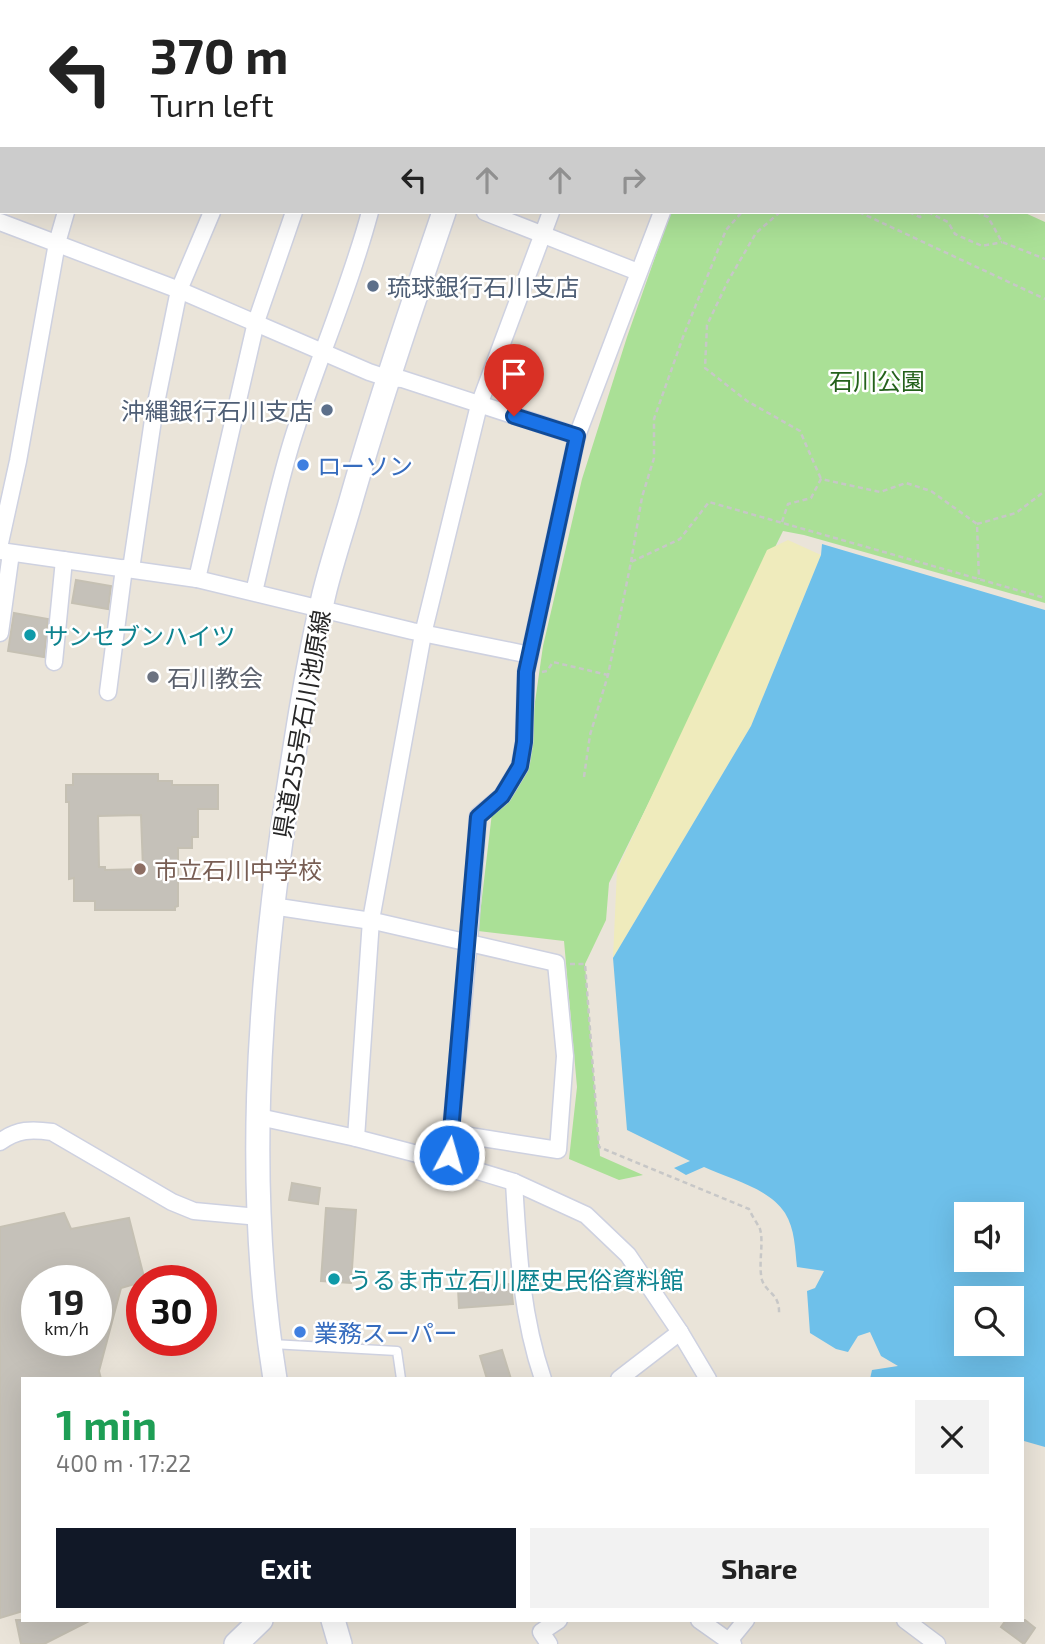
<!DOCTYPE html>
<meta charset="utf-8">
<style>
:root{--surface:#fff;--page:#f2f2f2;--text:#222;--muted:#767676;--accent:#111827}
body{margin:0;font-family:"Exo 2","Noto Sans JP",sans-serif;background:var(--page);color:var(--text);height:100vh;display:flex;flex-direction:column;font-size:26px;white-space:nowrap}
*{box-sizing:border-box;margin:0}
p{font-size:23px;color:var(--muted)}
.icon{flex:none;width:38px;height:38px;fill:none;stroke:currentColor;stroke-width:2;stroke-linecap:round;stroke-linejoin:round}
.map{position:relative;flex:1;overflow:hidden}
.side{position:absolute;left:21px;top:1377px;width:1003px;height:245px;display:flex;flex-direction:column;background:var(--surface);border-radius:0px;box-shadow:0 7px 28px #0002}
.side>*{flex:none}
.top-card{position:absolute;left:0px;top:0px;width:1046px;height:214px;box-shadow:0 7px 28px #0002;background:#fff;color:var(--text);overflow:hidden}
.fabs{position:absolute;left:954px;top:1202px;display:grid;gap:14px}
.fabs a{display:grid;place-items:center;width:70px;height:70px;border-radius:0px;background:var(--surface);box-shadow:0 7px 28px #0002;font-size:35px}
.speed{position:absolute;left:21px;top:1265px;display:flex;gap:14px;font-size:35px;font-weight:700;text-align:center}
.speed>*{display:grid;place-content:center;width:91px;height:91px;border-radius:50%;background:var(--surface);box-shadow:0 7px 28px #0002;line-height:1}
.speed small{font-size:18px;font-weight:400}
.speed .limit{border:10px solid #d22;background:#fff;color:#111}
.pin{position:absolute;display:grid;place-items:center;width:60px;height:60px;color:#fff;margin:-72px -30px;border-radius:50% 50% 50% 0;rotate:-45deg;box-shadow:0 0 7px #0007}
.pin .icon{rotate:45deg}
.me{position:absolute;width:77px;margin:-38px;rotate:6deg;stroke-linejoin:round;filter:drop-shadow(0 0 5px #0008)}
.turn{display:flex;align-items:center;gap:24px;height:147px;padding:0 35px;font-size:32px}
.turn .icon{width:91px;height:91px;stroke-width:2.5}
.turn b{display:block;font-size:49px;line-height:60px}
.lanes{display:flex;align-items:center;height:66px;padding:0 35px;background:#0003;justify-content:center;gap:35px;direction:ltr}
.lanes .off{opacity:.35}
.round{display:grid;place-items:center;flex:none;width:74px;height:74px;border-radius:0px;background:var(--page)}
.overview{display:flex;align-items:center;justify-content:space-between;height:119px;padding:0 35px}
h1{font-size:42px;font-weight:700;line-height:52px;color:#1e9e55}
.cta{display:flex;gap:14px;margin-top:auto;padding:14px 35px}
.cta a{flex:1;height:80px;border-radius:0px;background:var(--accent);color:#fff;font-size:28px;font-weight:700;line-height:80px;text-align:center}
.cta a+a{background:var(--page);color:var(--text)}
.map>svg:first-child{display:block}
</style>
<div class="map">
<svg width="1045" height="1644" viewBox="0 0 1045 1644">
<rect width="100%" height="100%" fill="#eae4d9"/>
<path fill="#aae096" d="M671,212H1023L1045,222V603L804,535L783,531L609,883L606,920L585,964L600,1156L643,1175L619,1180L569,1159L577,1087L564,941L478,931L492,813L526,765L543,646L582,479L627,337Z"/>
<path fill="#efebbc" d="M788,540L821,555L751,726L613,958L617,870L767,550Z"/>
<path fill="#6ec0ea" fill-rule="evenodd" d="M822,544L1045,610V1447L1024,1441L1022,1443V1379H870L872,1370L898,1366L881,1356L870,1332L858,1336L848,1352L836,1349L810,1333L807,1291L815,1288L824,1271L797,1267C795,1249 795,1229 785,1213C769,1188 730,1179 704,1167L686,1175L674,1168L690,1161L627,1130L613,958L751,726L821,555ZM966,1214H1012V1260H966ZM966,1298H1012V1344H966Z"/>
<g fill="#c5c1b9" stroke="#c5c0b3" stroke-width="2" fill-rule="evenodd">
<path d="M76,580L111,586L108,609L72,603Z"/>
<path d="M14,613L48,619L44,657L8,651Z"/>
<path d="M73,774H158V781H172V785H218V809H198V837H192V848H178V906L175,907V910H95V901H74V878L69,879V802H66V785H73ZM141,815L143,869L105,870V867H99L98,816Z"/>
<path d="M292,1183L320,1188L318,1204L289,1200Z"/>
<path d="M326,1208L356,1210L351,1283L321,1281Z"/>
<path d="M64,1213L71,1229L129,1218L145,1281L121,1288L99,1371L101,1379H23V1611L0,1618V1227ZM37,1281H96V1340H37Z"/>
<path d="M511,1284L513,1304L459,1308L458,1288Z"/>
<path d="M502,1350L511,1379H487L480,1356Z"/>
<path d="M16,1620H91L44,1644H21Z"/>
<path d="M1006,1620H1025L1035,1628L1024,1644L1001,1627Z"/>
</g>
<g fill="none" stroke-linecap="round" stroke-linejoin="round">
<defs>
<path id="lane" d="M272,1344L397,1351L401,1379"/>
<g id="street">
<path d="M2,0L6,2"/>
<path d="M137,2L138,0"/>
<path d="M297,2L298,0"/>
<path d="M375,2L376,0"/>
<path d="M640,2L641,0"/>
<path d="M743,2L744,0"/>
<path d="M485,212L638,272"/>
<path d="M0,222L179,290L369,372L387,378L402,379L577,436"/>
<path d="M0,543L18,461L57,243L66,212"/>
<path d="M0,551L197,579L412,631L530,655"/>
<path d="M131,569L154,413L179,290L212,212"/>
<path d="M197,579L256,322L294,212"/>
<path d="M254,592C266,542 277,490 292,441C316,364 349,290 370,212"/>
<path d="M0,633L11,553"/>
<path d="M54,662L64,560"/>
<path d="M108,692L124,568"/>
<path d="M272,906L378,922L556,963L565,1056L558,1150L451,1133"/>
<path d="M259,1117L356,1138L448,1162L514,1182L586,1215L628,1255L680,1332L708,1379"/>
<path d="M356,1138L371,920L423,634L479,405L551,212"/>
<path d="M0,1142C17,1129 32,1129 52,1132L172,1202L194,1211L258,1217"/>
<path d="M448,1162L469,941L478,816L502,796L520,766L524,742L526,672L577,436L662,212"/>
<path d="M514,1182C518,1249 521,1315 543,1379"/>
<path d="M619,1379L680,1332"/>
<path d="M699,1620L733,1644"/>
<path d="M905,1620L937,1644"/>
<path d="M728,1642L746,1620"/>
<path d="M549,1644L541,1632L559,1620"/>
</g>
<g id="secondary">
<path d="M599,0L603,2"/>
<path d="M534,2L535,0"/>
<path d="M843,2L844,0"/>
<path d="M275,1379C245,1192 258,999 285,812C296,739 307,666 324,594C332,561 343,529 352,497C380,400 412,306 444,212"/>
<path d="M333,1620L340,1644"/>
<path d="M236,1644L261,1620"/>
</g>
</defs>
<use href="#lane" stroke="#ced1e0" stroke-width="11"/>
<use href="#street" stroke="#ced1e0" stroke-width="19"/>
<use href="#secondary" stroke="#ced1e0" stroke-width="26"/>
<g stroke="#c7c7c7" stroke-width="2.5" stroke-dasharray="5 3.5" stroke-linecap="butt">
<path d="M780,212L756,233L728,281L707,325L705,368L747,401L800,431L821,479"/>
<path d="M859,212L1045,299"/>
<path d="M909,212L920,217L925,212"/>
<path d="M928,212L948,222L955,234L982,246L1002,242"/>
<path d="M976,212L988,217L1002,242L1045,259"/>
<path d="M782,522L788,504L811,498L821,479L880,492L906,483L931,491L977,524L979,579"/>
<path d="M977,524L1016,513L1045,491"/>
<path d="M631,562L642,497L654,458V419L683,337L726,230L742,212"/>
<path d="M542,672L547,671L553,662L608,675"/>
<path d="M584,777L590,735L608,675L631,562L680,539L709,502L1045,598"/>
<path d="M570,964H585L599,1147L749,1209C752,1216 757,1223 760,1229C764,1243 758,1264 762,1280C766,1293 780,1293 779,1314"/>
</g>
<use href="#lane" stroke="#fff" stroke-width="8"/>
<use href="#street" stroke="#fff" stroke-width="16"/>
<use href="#secondary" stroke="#fff" stroke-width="23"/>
</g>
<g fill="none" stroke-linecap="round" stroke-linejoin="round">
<defs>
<path id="route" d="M449,1155L478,817L502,796L520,766L524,742L526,672L577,436L514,416"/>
</defs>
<use href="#route" stroke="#114b97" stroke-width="18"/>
<use href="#route" stroke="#1a73e8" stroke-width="12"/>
</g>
<g fill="#5c6f8a" stroke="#fff" stroke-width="2.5">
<circle cx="373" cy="286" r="7"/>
<circle cx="327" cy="410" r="7"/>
</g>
<g fill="#3f7fe0" stroke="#fff" stroke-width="2.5">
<circle cx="303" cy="465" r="7"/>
<circle cx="300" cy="1332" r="7"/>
</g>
<g fill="#0f9aa8" stroke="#fff" stroke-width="2.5">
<circle cx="30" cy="635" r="7"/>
<circle cx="334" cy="1279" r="7"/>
</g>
<circle fill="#6b7280" stroke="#fff" stroke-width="2.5" cx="153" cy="677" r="7"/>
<circle fill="#8d6e63" stroke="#fff" stroke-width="2.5" cx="140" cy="869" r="7"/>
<g text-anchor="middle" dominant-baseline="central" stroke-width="5" stroke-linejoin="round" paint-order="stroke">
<g font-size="24" fill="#4e5e75" stroke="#fff" text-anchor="start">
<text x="387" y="286">琉球銀行石川支店</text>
<text x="313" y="410" text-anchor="end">沖縄銀行石川支店</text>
</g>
<g font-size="24" fill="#24611b" stroke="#fff">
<text x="877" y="380">石川公園</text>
</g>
<g font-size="24" fill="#366cbe" stroke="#fff" text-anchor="start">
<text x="317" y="465">ローソン</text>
<text x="314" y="1332">業務スーパー</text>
</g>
<g font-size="24" fill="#0d838f" stroke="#fff" text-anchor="start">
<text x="44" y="635">サンセブンハイツ</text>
<text x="348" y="1279">うるま市立石川歴史民俗資料館</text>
</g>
<g font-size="24" fill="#5b616d" stroke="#fff" text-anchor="start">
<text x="167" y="677">石川教会</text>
</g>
<g font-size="24" fill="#272727" stroke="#fff">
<text transform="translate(301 724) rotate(-80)">県道255号石川池原線</text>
</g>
<g font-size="24" fill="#785e54" stroke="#fff" text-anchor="start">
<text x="154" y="869">市立石川中学校</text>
</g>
</g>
</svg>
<div class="fabs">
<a><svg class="icon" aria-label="sound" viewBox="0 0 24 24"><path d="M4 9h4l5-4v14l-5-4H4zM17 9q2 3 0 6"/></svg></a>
<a><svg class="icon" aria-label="search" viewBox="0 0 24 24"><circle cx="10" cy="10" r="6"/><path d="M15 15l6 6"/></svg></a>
</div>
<div class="speed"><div>19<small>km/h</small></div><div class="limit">30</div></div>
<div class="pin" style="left:514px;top:416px;background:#d93025"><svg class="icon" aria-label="arrive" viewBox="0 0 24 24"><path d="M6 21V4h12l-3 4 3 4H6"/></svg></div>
<svg class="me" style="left:449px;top:1155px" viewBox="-20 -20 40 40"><circle r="17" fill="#1a73e8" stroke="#fff" stroke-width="3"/><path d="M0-11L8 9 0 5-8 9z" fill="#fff"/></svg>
<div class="top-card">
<div class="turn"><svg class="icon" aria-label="left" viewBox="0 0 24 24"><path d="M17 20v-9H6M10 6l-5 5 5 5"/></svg><div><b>370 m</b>Turn left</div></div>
<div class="lanes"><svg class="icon" aria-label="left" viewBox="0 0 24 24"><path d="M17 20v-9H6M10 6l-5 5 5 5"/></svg><svg class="icon off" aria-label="ahead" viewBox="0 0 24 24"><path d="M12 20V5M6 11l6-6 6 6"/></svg><svg class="icon off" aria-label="ahead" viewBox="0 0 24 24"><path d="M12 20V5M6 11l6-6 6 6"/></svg><svg class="icon off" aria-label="right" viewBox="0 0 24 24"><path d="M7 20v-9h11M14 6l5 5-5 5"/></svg></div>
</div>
<section class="side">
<div class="overview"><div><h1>1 min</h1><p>400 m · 17:22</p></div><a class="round"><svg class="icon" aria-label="close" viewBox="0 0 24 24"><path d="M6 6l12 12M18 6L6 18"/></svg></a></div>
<div class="cta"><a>Exit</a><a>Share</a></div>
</section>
</div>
